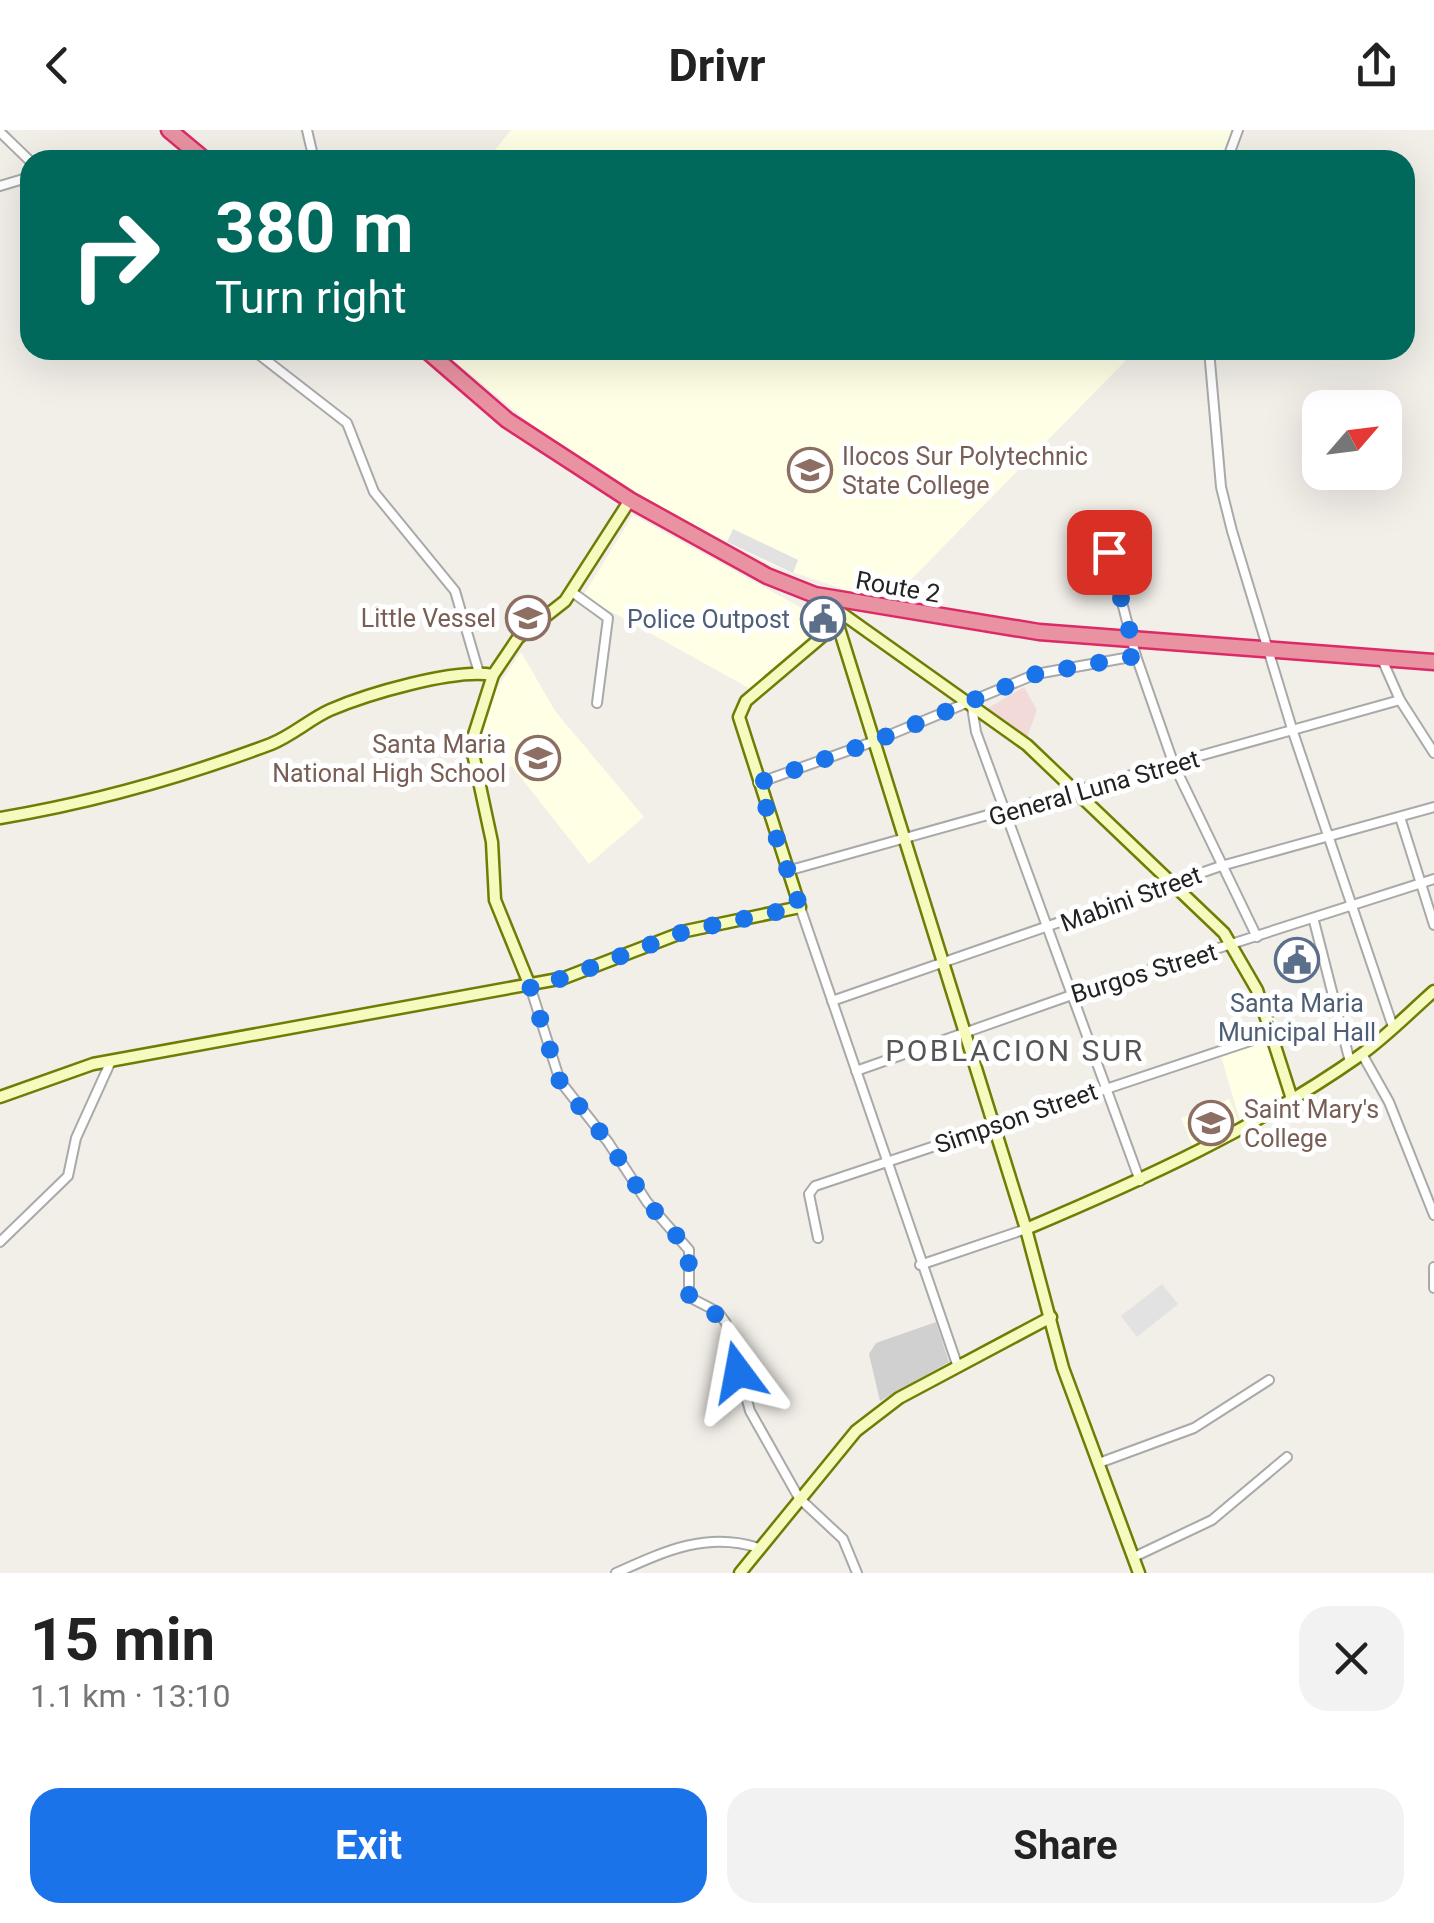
<!DOCTYPE html>
<meta charset="utf-8">
<style>
:root{--surface:#fff;--page:#f2f2f2;--text:#222;--muted:#767676;--accent:#1a73e8}
body{margin:0;font-family:Roboto,sans-serif;background:var(--page);color:var(--text);height:100vh;display:flex;flex-direction:column;font-size:38px;white-space:nowrap}
*{box-sizing:border-box;margin:0}
p{font-size:32px;color:var(--muted)}
.icon{flex:none;width:55px;height:55px;fill:none;stroke:currentColor;stroke-width:2;stroke-linecap:round;stroke-linejoin:round}
.map{position:relative;height:1443px;overflow:hidden}
.side{display:flex;flex-direction:column;background:var(--surface);flex:1}
.side>*{flex:none}
.banner{position:absolute;left:20px;top:20px;width:1395px;height:210px;border-radius:30px;box-shadow:0 10px 40px #0002;background:#00695c;color:#fff;overflow:hidden}
.needle{width:65px;rotate:62deg}
.buttons{position:absolute;left:1302px;top:260px;display:grid;gap:20px}
.buttons a{display:grid;place-items:center;width:100px;height:100px;border-radius:20px;background:var(--surface);box-shadow:0 10px 40px #0002;font-size:50px}
.pin{position:absolute;display:grid;place-items:center;width:85px;height:85px;color:#fff;margin:-42px;border-radius:20px;box-shadow:0 5px 15px #0006}
.me{position:absolute;width:110px;margin:-55px;rotate:347deg;stroke-linejoin:round;filter:drop-shadow(0 0 8px #0008)}
.turn{display:flex;align-items:center;gap:35px;height:210px;padding:0 30px;font-size:45px}
.turn .icon{width:130px;height:130px;stroke-width:2.5}
.turn b{display:block;font-size:70px;line-height:85px}
.round{display:grid;place-items:center;flex:none;width:105px;height:105px;border-radius:30px;background:var(--page)}
.overview{display:flex;align-items:center;justify-content:space-between;height:170px;padding:0 30px}
h1{font-size:60px;font-weight:700;line-height:75px}
.primary-button{display:flex;gap:20px;margin-top:auto;padding:20px 30px}
.primary-button a{flex:1;height:115px;border-radius:30px;background:var(--accent);color:#fff;font-size:40px;font-weight:700;line-height:115px;text-align:center}
.primary-button a+a{background:var(--page);color:var(--text)}
header{display:flex;justify-content:space-between;align-items:center;height:130px;padding:0 30px;background:var(--surface);font-size:45px;font-weight:700}
.map>svg:first-child{display:block}
</style>
<header><svg class="icon" aria-label="back" viewBox="0 0 24 24"><path d="M15 5l-7 7 7 7"/></svg>Drivr<svg class="icon" aria-label="share" viewBox="0 0 24 24"><path d="M12 15V3M7 8l5-5 5 5M5 13v7h14v-7"/></svg></header>
<div class="map">
<svg width="1434" height="1443" viewBox="0 0 1434 1443">
<rect width="100%" height="100%" fill="#f2efe9"/>
<path fill="#f2dad9" d="M1024,557L1037,580L1026,610L983,581Z"/>
<g fill="#ffffe5">
<path d="M511,0H1235L1223,30H487Z"/>
<path d="M441,220H1136L891,470L864,466L774,436L668,382L536,298Z"/>
<path d="M633,385L809,482L826,504L756,562L583,466Z"/>
<path d="M521,522L555,581L644,687L589,734L512,636L488,642L476,621L497,558Z"/>
<path d="M1267,911L1284,966L1240,991L1220,923Z"/>
<path d="M1229,969L1242,999L1195,1022L1181,988Z"/>
</g>
<path fill="#d0d0d0" d="M936,1192L949,1232L880,1271L869,1224L876,1213Z"/>
<g fill="#e2e2e2">
<path d="M733,399L798,430L793,443L727,412Z"/>
<path d="M1162,1154L1178,1174L1137,1207L1121,1186Z"/>
</g>
<g fill="none" stroke-linecap="round" stroke-linejoin="round">
<defs>
<g id="street">
<path d="M307,0L314,30"/>
<path d="M0,2L30,31"/>
<path d="M1227,30L1238,0"/>
<path d="M0,56L30,47"/>
<path d="M253,220L347,293L374,362L455,461L479,543"/>
<path d="M1209,220L1221,357L1232,401L1293,602L1393,897"/>
<path d="M1136,405L1112,413L1108,419L1136,526L1174,635L1257,807"/>
<path d="M572,462L608,488L597,573"/>
<path d="M1381,527L1400,570L1434,623"/>
<path d="M972,577L976,602L1140,1051"/>
<path d="M758,653L875,611L1036,544L1136,526"/>
<path d="M1400,687L1434,795"/>
<path d="M787,741L1400,570"/>
<path d="M800,777L958,1237"/>
<path d="M1314,791L1350,932"/>
<path d="M530,856L560,951L608,1012L647,1072L689,1120V1167L718,1182L726,1193L750,1281L799,1368L843,1409L857,1443"/>
<path d="M832,871L1221,736L1434,677"/>
<path d="M1362,924L1389,972L1434,1085"/>
<path d="M856,941L1069,866L1434,749"/>
<path d="M818,1108L809,1064L815,1056L1271,904"/>
<path d="M0,1112L68,1046L76,1008L111,931"/>
<path d="M920,1135L1026,1099"/>
<path d="M1434,1137V1158"/>
<path d="M1099,1333L1194,1298L1269,1250"/>
<path d="M1134,1427L1212,1390L1287,1327"/>
<path d="M616,1443C665,1421 707,1401 759,1418"/>
</g>
<g id="secondary">
<path d="M816,465L1027,615L1224,803L1257,860L1292,969"/>
<path d="M833,479L1026,1099L1063,1238L1139,1443"/>
<path d="M0,688C90,673 186,646 271,614C293,605 310,589 330,580C367,564 455,538 493,545"/>
<path d="M530,856L495,770L492,712L471,614L493,545L518,508L565,471L630,370"/>
<path d="M0,967L93,934L564,848L686,801L800,777L739,587L746,571L838,493"/>
<path d="M1026,1099C1142,1050 1255,999 1359,926C1385,908 1409,883 1434,861"/>
<path d="M740,1443L856,1301L899,1268L1051,1187"/>
</g>
<g id="highway">
<path d="M169,0L205,30"/>
<path d="M426,220L507,290L630,370L767,446L815,465L1039,502L1434,532"/>
</g>
</defs>
<use href="#street" stroke="#a9a9a9" stroke-width="12"/>
<use href="#secondary" stroke="#707d05" stroke-width="15"/>
<use href="#highway" stroke="#dc2a67" stroke-width="19"/>
<use href="#street" stroke="#fff" stroke-width="8"/>
<use href="#secondary" stroke="#f7fabf" stroke-width="10"/>
<use href="#highway" stroke="#e892a2" stroke-width="14"/>
</g>
<g fill="none" stroke-linecap="round" stroke-linejoin="round">
<path stroke="#1a73e8" stroke-width="18" stroke-dasharray="0 32.4" d="M738,1242L726,1192L688,1164L689,1120L647,1072L608,1012L560,952L530,856L564,848L686,801L800,777L758,653L875,611L1036,544L1136,526L1109,422"/>
</g>
<defs>
<symbol id="university-ring" viewBox="-11 -11 22 22"><circle r="9.5" fill="#fff" stroke="#8d6e63" stroke-width="1.5"/><path d="M0-5L7-2L0 1L-7-2ZM-4 1L0 2.5L4 1V4Q0 6-4 4Z" fill="#8d6e63"/></symbol>
<symbol id="school-ring" viewBox="-11 -11 22 22"><circle r="9.5" fill="#fff" stroke="#8d6e63" stroke-width="1.5"/><path d="M0-5L7-2L0 1L-7-2ZM-4 1L0 2.5L4 1V4Q0 6-4 4Z" fill="#8d6e63"/></symbol>
<symbol id="civic-ring" viewBox="-11 -11 22 22"><circle r="9.5" fill="#fff" stroke="#5c6f8a" stroke-width="1.5"/><path d="M-.6-6.5H3V-4.5H.6V-3L4-1V1h2V6H-6V1h2V-1L-.6-3ZM-1.2 2.5V6h2.4V2.5Z" fill="#5c6f8a"/></symbol>
</defs>
<g fill-rule="evenodd">
<use href="#university-ring" x="785" y="315" width="50" height="50"/>
<use href="#school-ring" x="503" y="463" width="50" height="50"/>
<use href="#civic-ring" x="798" y="464" width="50" height="50"/>
<use href="#school-ring" x="513" y="603" width="50" height="50"/>
<use href="#civic-ring" x="1272" y="805" width="50" height="50"/>
<use href="#university-ring" x="1186" y="968" width="50" height="50"/>
</g>
<g text-anchor="middle" dominant-baseline="central" stroke-width="10" stroke-linejoin="round" paint-order="stroke">
<g font-size="25" fill="#785e54" stroke="#fff" text-anchor="start">
<text x="842" y="326">Ilocos Sur Polytechnic<tspan x="842" dy="29">State College</tspan></text>
<text x="496" y="488" text-anchor="end">Little Vessel</text>
<text x="506" y="614" text-anchor="end">Santa Maria<tspan x="506" dy="29">National High School</tspan></text>
<text x="1244" y="979">Saint Mary's<tspan x="1244" dy="29">College</tspan></text>
</g>
<g font-size="25" fill="#222" stroke="#fff">
<text transform="translate(898 457) rotate(10)">Route 2</text>
<text transform="translate(1094 658) rotate(-16)">General Luna Street</text>
<text transform="translate(1131 769) rotate(-20)">Mabini Street</text>
<text transform="translate(1144 843) rotate(-17)">Burgos Street</text>
<text transform="translate(1016 988) rotate(-19)">Simpson Street</text>
</g>
<g font-size="25" fill="#4e5e75" stroke="#fff" text-anchor="end">
<text x="790" y="489">Police Outpost</text>
<text x="1297" y="873" text-anchor="middle">Santa Maria<tspan x="1297" dy="29">Municipal Hall</tspan></text>
</g>
<g font-size="30" letter-spacing="2.5" fill="#555" stroke="#fff">
<text x="1015" y="920">POBLACION SUR</text>
</g>
</g>
</svg>
<div class="buttons">
<a><svg class="needle" viewBox="-14 -14 28 28"><path d="M0-13l5 13h-10z" fill="#e53935"/><path d="M0 13l5-13h-10z" fill="#767676"/></svg></a>
</div>
<div class="pin" style="left:1109px;top:422px;background:#d93025"><svg class="icon" aria-label="arrive" viewBox="0 0 24 24"><path d="M6 21V4h12l-3 4 3 4H6"/></svg></div>
<svg class="me" style="left:738px;top:1242px" viewBox="-20 -20 40 40"><path d="M0-17L14 15 0 8-14 15z" fill="#1a73e8" stroke="#fff" stroke-width="4"/></svg>
<div class="banner">
<div class="turn"><svg class="icon" aria-label="right" viewBox="0 0 24 24"><path d="M7 20v-9h11M14 6l5 5-5 5"/></svg><div><b>380 m</b>Turn right</div></div>
</div>
</div>
<section class="side">
<div class="overview"><div><h1>15 min</h1><p>1.1 km · 13:10</p></div><a class="round"><svg class="icon" aria-label="close" viewBox="0 0 24 24"><path d="M6 6l12 12M18 6L6 18"/></svg></a></div>
<div class="primary-button"><a>Exit</a><a>Share</a></div>
</section>
